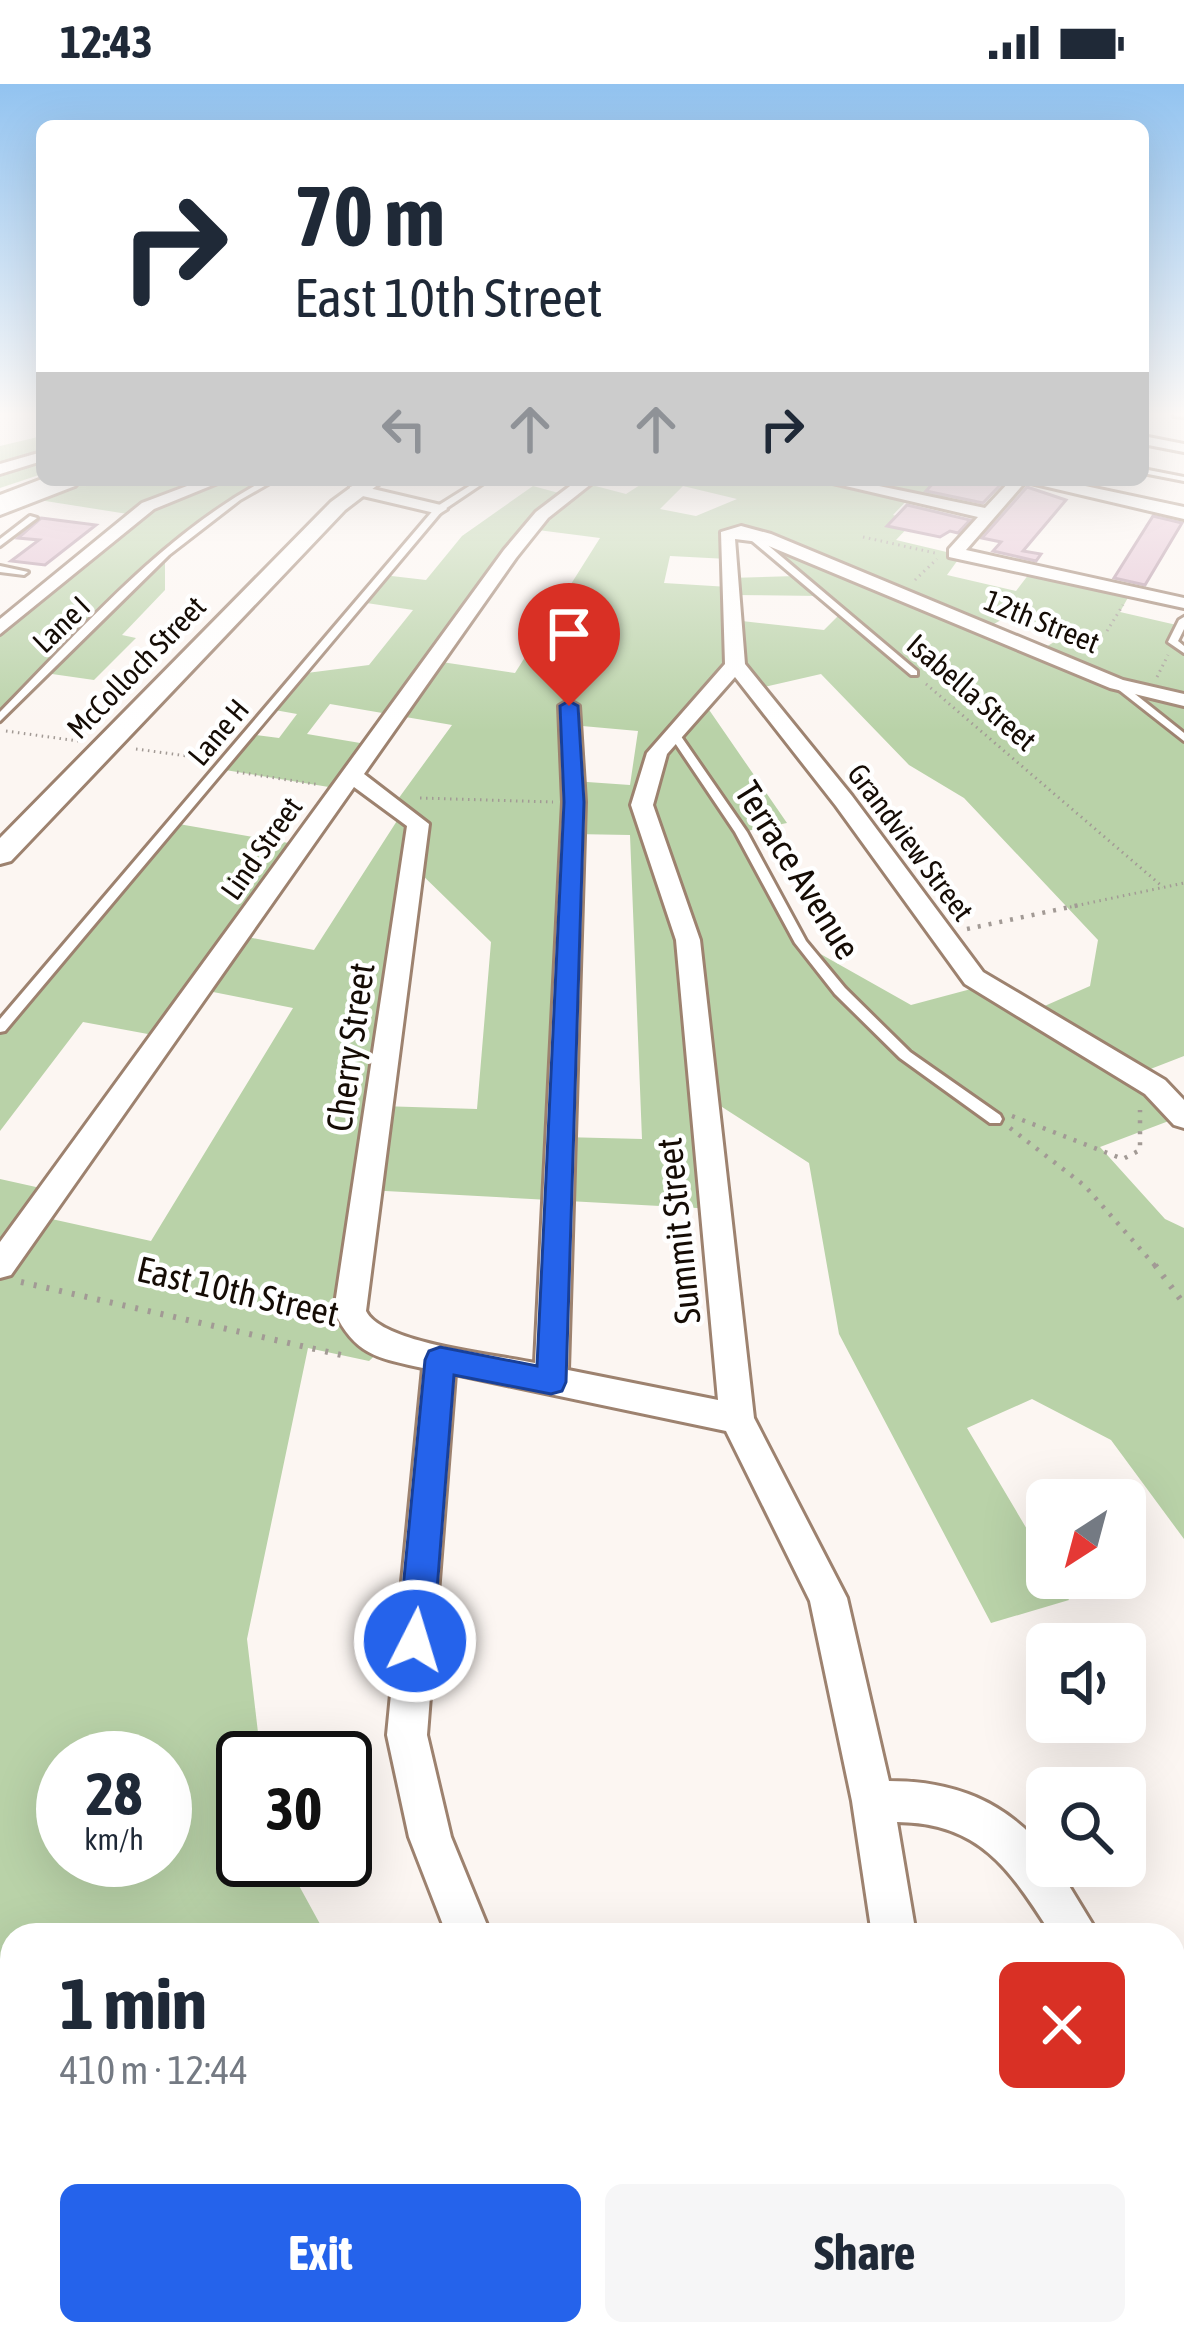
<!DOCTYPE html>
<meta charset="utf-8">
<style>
:root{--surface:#fff;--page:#f6f6f7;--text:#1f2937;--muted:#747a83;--accent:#2563eb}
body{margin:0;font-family:"Asap Condensed",sans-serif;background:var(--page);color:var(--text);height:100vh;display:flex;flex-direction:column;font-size:45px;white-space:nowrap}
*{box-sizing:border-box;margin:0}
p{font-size:39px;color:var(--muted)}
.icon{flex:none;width:66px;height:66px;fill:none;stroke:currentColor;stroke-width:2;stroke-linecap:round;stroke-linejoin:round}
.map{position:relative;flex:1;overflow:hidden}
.drawer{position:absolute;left:0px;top:1839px;width:1185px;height:423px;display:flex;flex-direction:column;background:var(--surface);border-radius:36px 36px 0 0;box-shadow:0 12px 48px #0002}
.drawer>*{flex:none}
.banner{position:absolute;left:36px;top:36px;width:1113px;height:366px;border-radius:18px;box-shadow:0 12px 48px #0002;background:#fff;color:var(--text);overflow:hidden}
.needle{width:78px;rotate:216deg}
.buttons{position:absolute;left:1026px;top:1395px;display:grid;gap:24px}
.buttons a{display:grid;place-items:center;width:120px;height:120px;border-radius:18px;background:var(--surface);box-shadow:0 12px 48px #0002;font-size:60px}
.speed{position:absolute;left:36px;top:1647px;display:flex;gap:24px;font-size:60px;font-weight:700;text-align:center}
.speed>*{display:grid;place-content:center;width:156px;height:156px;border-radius:50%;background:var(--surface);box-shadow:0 12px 48px #0002;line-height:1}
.speed small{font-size:30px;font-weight:400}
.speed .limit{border:6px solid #111;border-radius:18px;background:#fff;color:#111}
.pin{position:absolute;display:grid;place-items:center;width:102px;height:102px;color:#fff;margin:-123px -51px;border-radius:50% 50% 50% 0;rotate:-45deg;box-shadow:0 0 12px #0007}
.pin .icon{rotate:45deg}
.me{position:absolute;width:132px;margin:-66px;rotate:5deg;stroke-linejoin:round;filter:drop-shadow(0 0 9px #0008)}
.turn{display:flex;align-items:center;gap:42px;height:252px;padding:0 60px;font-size:54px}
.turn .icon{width:156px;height:156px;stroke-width:2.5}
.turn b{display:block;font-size:84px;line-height:102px}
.lanes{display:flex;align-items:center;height:114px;padding:0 60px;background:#0003;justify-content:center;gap:60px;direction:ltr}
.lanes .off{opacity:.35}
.round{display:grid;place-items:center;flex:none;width:126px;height:126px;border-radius:18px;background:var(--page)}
.head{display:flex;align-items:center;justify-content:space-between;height:204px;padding:0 60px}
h1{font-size:72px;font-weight:700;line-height:90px}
.action{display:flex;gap:24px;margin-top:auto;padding:24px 60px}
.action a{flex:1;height:138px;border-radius:18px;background:var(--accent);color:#fff;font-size:48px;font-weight:700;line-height:138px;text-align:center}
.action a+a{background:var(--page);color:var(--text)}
.status{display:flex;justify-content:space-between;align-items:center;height:84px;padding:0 60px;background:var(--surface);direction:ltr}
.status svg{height:33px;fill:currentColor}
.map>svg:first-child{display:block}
</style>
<div class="status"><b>12:43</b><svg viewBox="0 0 49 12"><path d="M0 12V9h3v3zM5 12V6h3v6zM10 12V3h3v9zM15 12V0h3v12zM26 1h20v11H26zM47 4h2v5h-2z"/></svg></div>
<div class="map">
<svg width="1184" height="2261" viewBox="0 0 1184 2261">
<rect width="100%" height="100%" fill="#fcf6f2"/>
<g fill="#b9d2a8" fill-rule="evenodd">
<path d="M42,352V390L0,404V362Z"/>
<path d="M65,396H271L239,410L165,475V506L122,551L136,554L94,596L45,589L0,634V544L134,431L20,413Z"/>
<path d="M625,396H924L953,404L940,419L910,413L893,431L914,437L896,456L955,470L960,473L947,491L1016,507L1032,486L1131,508L1120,528L1181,542L1173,558L1184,566V972L1135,991L1182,1032L1100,1063L1165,1135L1184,1144V1455L1111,1356L1032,1315L967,1344L1047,1479V1494H1056L1069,1516L991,1539L839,1250L809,1079L705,1012L715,1125L367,1106L350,1227L385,1262L369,1277L308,1264L247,1555L261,1674H243V1776H285L326,1851H12V2214L0,2206V1095L54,1107L38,1132L151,1157L293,924L198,905L164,953L83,938L0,1047V944L173,739L300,761L237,851L314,866L402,729L393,722L452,641L330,620L307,650L372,661L341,705L219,685L249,650L279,654L297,630L269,625L299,590L369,581L413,526L360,518L383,491L426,496L462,452L533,402L566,411L584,399L626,410L640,401ZM683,402L737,415L696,432L660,425ZM530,445L600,454L515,589L435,577ZM733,447L748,448L796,492L729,494V503L664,499L670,472L728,475ZM731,511L822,512L841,529L824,546L733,536ZM1010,531L1061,552L1062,553L1038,568L985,545ZM734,581L755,605L821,590L909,681L964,714L1098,856L1090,902L1031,928L986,901L911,921L801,859L742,748L787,739L703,617ZM571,641L638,647L630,701L573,697ZM573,750L630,751L642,1055L562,1053ZM414,783L491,858L477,1025L380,1022ZM63,1674H165V1776H63Z"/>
<path d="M66,2250H503L509,2261H83Z"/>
</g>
<g fill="#e3c2d3" stroke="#b495a5" stroke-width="3">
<path d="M936,396H1005L983,419L926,407Z"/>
<path d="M1027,403L1066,416L1023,467L1041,470L1036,477L993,467L1001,458L982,454Z"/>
<path d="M907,421L970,436L958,449L950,447L940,453L887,442Z"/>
<path d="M1153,432L1182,439L1145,501L1114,494Z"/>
<path d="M41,434L96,441L45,481L11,477L39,456L18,454Z"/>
</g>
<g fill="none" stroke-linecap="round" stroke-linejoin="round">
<defs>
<g id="service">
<path d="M1174,330H1184V333L1174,332Z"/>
<path d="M1143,385L1184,393V397L1143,389Z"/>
<path d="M265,396H275L240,416L169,471L0,637V628C82,545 161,452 265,396Z"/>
<path d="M479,396H488L442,427L5,947L0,948V935L436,423Z"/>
<path d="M30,432L37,434L0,462V455Z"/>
<path d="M745,447H751L917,587V591H911L745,451Z"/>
<path d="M0,482L28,488L24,491L0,488Z"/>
<path d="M1184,533V545L1178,557L1184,562V569L1168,558L1179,536Z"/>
<path d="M1114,598H1120L1184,649V657L1114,602Z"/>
<path d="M670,648H678L747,748L806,857L845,904L910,968L1000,1031L1002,1035L1000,1039H990L900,974L835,910L795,859L735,748L669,650Z"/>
</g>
<g id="minor">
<path d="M1143,352L1184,360V368L1143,360Z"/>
<path d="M42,368V377L0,390V380Z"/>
<path d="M203,396H225L154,425L0,550V535L142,419Z"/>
<path d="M578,396H596L548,434L516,474L364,690L429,740L366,1227C382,1260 498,1271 535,1279L563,718L559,622L569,616L579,622L585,718L568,1286L718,1316L676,856L631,721L647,669L725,580L721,448L741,442L771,450L1123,596L1184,610V622L1110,604L759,458L735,455L745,580L852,712L983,888L1165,996L1184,1016V1044L1174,1041L1145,1010L965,900L836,722L735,593L667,670L653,721L700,856L754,1334L847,1514L889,1697C954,1697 1005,1717 1047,1768V1782H1057L1099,1851H1052C1010,1786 981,1739 897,1738L916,1851H872L852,1717L810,1517L726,1347L455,1290L427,1651L451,1753L491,1851H447L409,1753L387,1651L423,1284C377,1274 355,1271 334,1227L407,742L354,703L11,1191L0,1194V1158L504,466L536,428Z"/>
<path d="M820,396H850L985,424L1011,396H1027L966,466L1184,514V524L949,473V465L978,433Z"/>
<path d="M356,401L445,422L447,425L439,430L350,409V403Z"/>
<path d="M1173,1977L1184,1982V2042L1173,2037Z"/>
<path d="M561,2250H613L616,2261H564Z"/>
<path d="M929,2250H981L982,2261H930Z"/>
</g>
<g id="tertiary">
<path d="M361,396H384L345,426L11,777L0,780V754L331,418Z"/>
<path d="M1018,396H1057L1184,423V435Z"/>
</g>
<path id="motorway" d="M42,395L80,396L75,402L0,431V411Z"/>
</defs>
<use href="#service" stroke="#9d826f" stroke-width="6"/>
<use href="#minor" stroke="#9d826f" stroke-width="6"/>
<use href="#tertiary" stroke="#9d826f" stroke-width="6"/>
<use href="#motorway" stroke="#9d826f" stroke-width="6"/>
<g stroke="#a29a95" stroke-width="3" stroke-dasharray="1.5 4.5" stroke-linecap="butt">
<path d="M863,453L935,469"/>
<path d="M915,496L937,475"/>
<path d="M1107,547L1123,521"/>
<path d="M1157,593L1168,571"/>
<path d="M926,600L1163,803"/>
<path d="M6,647L78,657"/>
<path d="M136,665L202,674"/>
<path d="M237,688L320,701"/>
<path d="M420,714L553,718"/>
<path d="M1070,823L1184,799"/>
</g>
<g stroke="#a29a95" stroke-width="4.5" stroke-dasharray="3 8" stroke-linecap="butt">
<path d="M967,845L1084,820"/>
<path d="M1012,1032L1123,1075L1140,1066V1026"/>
<path d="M1010,1044L1085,1102L1157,1184"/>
</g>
<g stroke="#a29a95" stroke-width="6" stroke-dasharray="3 10" stroke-linecap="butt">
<path d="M1155,1181L1184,1220"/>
<path d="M21,1198L350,1273"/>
</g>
<use href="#service" fill="#fff" fill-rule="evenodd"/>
<use href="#minor" fill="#fff" fill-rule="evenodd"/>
<use href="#tertiary" fill="#fff" fill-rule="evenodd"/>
<use href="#motorway" fill="#fff" fill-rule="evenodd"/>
</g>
<linearGradient id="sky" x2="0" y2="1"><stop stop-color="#92c3f0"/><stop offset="0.51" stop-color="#fefbf9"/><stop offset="1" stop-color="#fefbf9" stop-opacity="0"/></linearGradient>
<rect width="1184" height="647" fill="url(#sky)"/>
<path fill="#2563eb" stroke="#184099" stroke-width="3" d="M569,617L578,622L584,718L566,1298L562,1307L551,1310L454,1291L433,1557L428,1569L415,1574L403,1569L398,1557L425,1276L429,1267L440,1263L537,1282L564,718L560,622Z"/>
<g text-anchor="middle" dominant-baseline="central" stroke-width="9" stroke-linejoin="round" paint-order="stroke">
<g font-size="30" fill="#150c05" stroke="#fff">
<text transform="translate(1042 537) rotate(22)">12th Street</text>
<text transform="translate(61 540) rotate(-44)">Lane I</text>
<text transform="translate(136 583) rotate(-46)">McColloch Street</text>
<text transform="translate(972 608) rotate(41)">Isabella Street</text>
<text transform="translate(218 648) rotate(-50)">Lane H</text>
<text transform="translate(911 758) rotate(53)">Grandview Street</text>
<text transform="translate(261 764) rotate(-55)">Lind Street</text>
</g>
<g font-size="36" fill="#150c05" stroke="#fff">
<text transform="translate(798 786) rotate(58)">Terrace Avenue</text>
<text transform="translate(350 963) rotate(-82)">Cherry Street</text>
<text transform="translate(678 1147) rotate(-96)">Summit Street</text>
<text transform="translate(238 1207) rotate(13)">East 10th Street</text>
</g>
</g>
</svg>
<div class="buttons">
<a><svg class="needle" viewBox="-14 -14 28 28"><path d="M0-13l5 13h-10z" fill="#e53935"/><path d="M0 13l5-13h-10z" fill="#747a83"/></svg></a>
<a><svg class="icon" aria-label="sound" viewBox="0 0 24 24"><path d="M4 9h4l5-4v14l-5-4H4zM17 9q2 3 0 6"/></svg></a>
<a><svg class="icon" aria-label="search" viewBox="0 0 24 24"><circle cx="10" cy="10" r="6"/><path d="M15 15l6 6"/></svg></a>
</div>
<div class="speed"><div>28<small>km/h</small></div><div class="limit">30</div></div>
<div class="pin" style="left:569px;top:622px;background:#d93025"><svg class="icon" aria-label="arrive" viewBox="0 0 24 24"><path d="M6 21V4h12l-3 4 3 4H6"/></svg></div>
<svg class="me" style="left:415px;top:1557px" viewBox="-20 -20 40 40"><circle r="17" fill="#2563eb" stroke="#fff" stroke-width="3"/><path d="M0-11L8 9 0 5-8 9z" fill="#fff"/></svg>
<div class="banner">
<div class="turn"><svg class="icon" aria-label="right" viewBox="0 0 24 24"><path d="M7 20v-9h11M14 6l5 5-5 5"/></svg><div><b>70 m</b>East 10th Street</div></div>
<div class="lanes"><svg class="icon off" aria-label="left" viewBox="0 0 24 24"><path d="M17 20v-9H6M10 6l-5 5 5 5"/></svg><svg class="icon off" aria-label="ahead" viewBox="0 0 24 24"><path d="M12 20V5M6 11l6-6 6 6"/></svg><svg class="icon off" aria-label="ahead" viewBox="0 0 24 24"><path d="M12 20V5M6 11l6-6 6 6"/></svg><svg class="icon" aria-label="right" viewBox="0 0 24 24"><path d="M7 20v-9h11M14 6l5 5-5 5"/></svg></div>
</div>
<section class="drawer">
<div class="head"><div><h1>1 min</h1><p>410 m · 12:44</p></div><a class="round" style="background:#d93025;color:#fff"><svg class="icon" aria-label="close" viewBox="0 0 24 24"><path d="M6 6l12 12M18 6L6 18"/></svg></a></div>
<div class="action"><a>Exit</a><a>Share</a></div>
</section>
</div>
